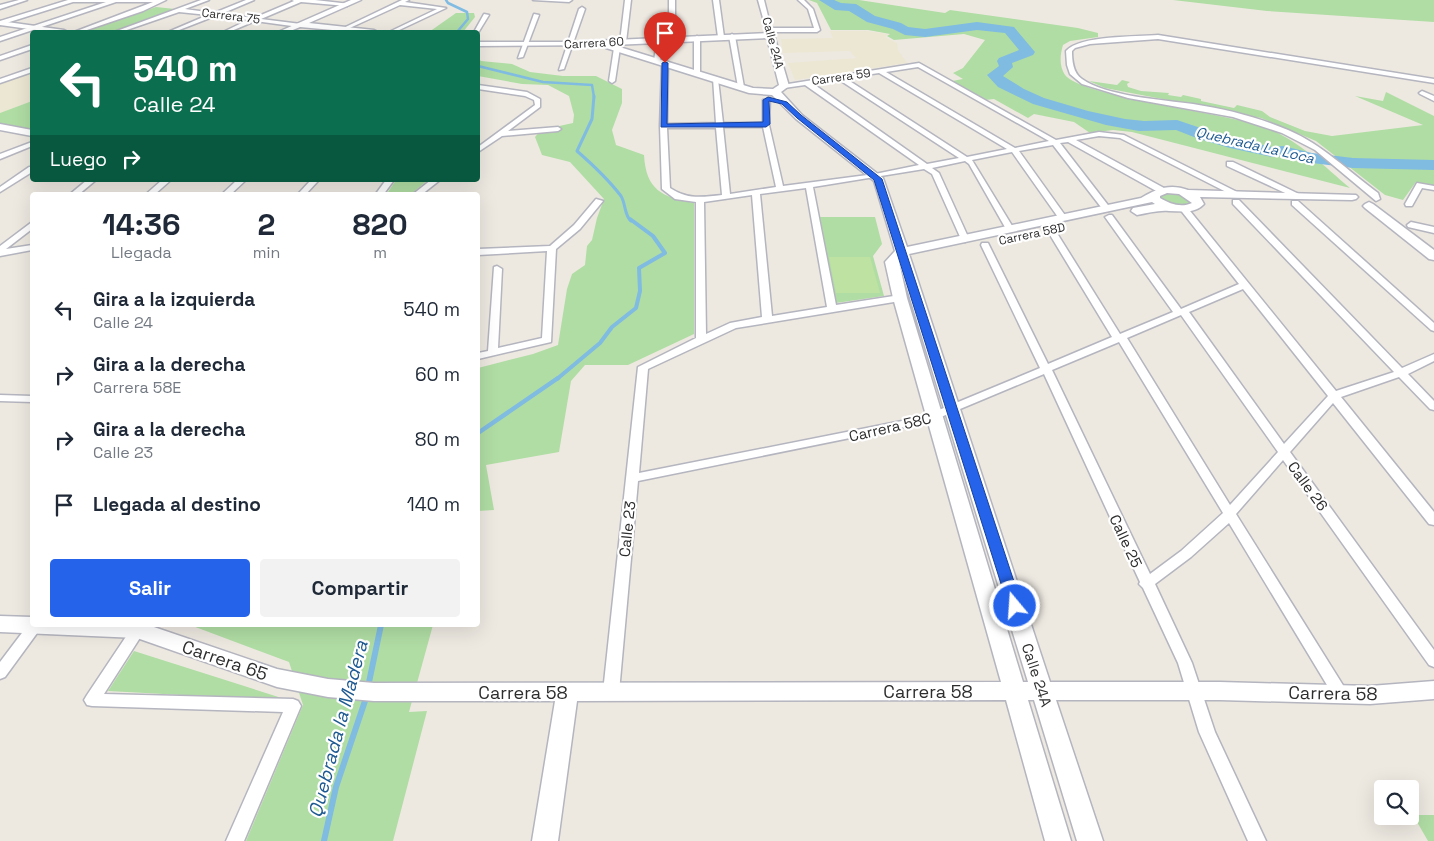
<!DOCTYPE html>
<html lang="es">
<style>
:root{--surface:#fff;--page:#f2f2f3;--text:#1f2937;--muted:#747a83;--accent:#2563eb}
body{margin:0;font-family:"Space Grotesk",sans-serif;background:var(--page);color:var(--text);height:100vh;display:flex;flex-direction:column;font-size:19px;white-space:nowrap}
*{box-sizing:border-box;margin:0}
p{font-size:16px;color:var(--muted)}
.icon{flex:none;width:28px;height:28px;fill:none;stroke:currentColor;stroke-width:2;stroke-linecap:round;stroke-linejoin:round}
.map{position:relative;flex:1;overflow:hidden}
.sheet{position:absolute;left:30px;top:192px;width:450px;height:435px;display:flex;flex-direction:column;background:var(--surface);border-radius:5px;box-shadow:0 5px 20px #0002}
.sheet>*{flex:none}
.banner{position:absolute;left:30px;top:30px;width:450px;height:152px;border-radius:5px;box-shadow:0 5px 20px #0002;background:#0b6e4f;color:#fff;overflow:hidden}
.buttons{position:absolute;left:1374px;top:780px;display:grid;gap:10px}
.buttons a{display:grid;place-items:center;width:45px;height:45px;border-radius:5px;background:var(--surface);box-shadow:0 5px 20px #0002;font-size:25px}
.pin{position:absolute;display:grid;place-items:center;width:42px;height:42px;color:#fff;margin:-51px -21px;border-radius:50% 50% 50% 0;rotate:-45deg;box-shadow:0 0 5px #0007}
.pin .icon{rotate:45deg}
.me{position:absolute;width:55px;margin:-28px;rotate:342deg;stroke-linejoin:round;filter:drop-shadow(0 0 4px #0008)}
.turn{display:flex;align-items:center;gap:18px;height:105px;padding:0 20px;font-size:22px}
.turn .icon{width:65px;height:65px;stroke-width:2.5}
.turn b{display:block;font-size:35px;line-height:42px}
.then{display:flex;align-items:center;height:48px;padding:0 20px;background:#0003;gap:10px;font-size:19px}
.eta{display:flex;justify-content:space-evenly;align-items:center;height:85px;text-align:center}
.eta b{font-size:30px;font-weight:800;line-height:35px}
.button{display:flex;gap:10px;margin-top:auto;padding:10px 20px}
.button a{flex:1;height:58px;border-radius:5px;background:var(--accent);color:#fff;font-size:20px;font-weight:800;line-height:58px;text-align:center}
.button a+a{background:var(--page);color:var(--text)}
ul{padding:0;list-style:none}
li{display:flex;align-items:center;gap:15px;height:65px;padding:0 20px}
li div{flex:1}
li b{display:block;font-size:19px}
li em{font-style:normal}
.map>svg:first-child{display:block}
</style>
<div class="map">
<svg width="1434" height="841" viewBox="0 0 1434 841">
<rect width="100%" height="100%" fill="#ede9e1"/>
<g fill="#ece7d3">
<path d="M830,31H867L888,34L885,37L897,43L898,50L907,63L795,80L788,63L856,58L850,51L783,53L781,39L833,38Z"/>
<path d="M32,73V101L0,113V84Z"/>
</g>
<g fill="#b0dda4">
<path d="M809,0H859L945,13L950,10L1078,28L1098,33V37L1070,41L1063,45C1060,55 1059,66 1065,75C1082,97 1229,113 1267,128C1299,141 1324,166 1350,188L1132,132L1113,130L1090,133L1074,122L1034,114L1028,118L994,99L985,100L952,81L963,79L953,73L963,68L985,40L964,34L894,40L887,36L890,34L868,30H831L817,3Z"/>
<path d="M1173,0H1434V22L1267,11Z"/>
<path d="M156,7L175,9L114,32H84Z"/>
<path d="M456,13H474L475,17L463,32H429Z"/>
<path d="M478,58L481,61L512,64L530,72L563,76H596L622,89V103L612,130L616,145L644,155C646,190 662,197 694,203V334L628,365H585L571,381L559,452L486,465L494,510L478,511V368L533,354L558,345L567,289L572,274L585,265L587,246L592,240L597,218L604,199L570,162L542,155L535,137L541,130L573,123L574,115L569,96L548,85L522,84L478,76Z"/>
<path d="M1122,80L1130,82L1127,84L1128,87L1141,91L1169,93L1168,95L1181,97L1183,95L1201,99V101L1234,108L1237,105L1262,111L1270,117L1305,131L1332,136L1423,125L1355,96L1383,101L1386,92L1434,116V186L1416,182L1403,200L1385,195L1316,141L1261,118L1105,88L1089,81L1117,85Z"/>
<path d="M32,101V130L0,124V113Z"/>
<path d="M396,180H428L410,195H386Z"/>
<path d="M1166,192L1181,193L1192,202C1183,210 1170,204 1160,199L1159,195Z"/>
<path d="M820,217H875L882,244L873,256L884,296L836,303Z"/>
<path d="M190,625H433L409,712L427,711L393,841H246L303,705L289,662Z"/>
<path d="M134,651L291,701L108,691Z"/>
<path d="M1413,815H1434V841H1428Z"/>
</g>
<path fill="#bee2a1" d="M829,257H870L880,293H836Z"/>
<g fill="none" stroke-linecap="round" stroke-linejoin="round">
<g stroke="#80bbe2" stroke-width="2.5">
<path d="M446,0L448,3L467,12L468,19L457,32"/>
<path d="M478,66L543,82L592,85L594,97"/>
</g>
<path stroke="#80bbe2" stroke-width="3" d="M594,96L592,119L577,151C593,165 608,179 621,196C626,204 624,215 631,221"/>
<path stroke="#80bbe2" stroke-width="4" d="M557,379L600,343L612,327L636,308L640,291L639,268L665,253L653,236L630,219"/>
<path stroke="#80bbe2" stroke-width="4.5" d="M478,433L558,378"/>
<g stroke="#80bbe2" stroke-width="6">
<path d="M368,687L381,625"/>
<path d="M324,841L336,787L367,695"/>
</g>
<path fill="#80bbe2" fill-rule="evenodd" d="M819,0H834L841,3L856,4L875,16L901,23L908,27L925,29L977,22L1014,27L1035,52L1033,55L1012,63L1013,67L1003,76L1024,89L1044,98L1088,111L1125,119L1144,121L1177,120L1230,138L1272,147L1283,146L1312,153L1353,158L1434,160V170L1353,168L1312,163L1283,156L1272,157L1230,148L1199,139L1176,130L1139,131L1106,125L1033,104L998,87L987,75L999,66L997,61L999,58L1019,50L1005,33L977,30L925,37L905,35L893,29L867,22L849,11L835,10Z"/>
<defs>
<g id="street">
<path d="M19,0H27L0,9V5Z"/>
<path d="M68,0H166L143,11L81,32H74L153,2H116L0,41V37L106,2H73L0,25V21Z"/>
<path d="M201,0H209L185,9L214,13L246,0H254L221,14L254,18L294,1L292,0H315L350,4L347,6L301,2L261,19L301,24L299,27L255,21L229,32H223L248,20L215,16L174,32H168L208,15L179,12L121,32H114Z"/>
<path d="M402,0H409L405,2L446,8L395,32H389L437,9L400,5L341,32H335Z"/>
<path d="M533,0H572L569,2Z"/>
<path d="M625,0H631L626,42L623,44L620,42Z"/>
<path d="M669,0H675V39L672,41L669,39Z"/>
<path d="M713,0H719L724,37L721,39L718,37Z"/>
<path d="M758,0H764L771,28H814L808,9L798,0H804L813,9L820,30L817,32H772V36H768Z"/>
<path d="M582,7L585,9L564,69L559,70L579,9Z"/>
<path d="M484,14L489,15L478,33L474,32Z"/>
<path d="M534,14L539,15L523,57L518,58Z"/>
<path d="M732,34L735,36L744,87L741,89L738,87L729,36Z"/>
<path d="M1158,35L1434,79V83L1158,39L1090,44L1075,48L1072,51C1072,61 1073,73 1082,79C1105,96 1164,100 1193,104C1225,109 1258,117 1288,130C1323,145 1348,171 1378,193L1380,199L1376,201L1315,150L1282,133L1233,117L1128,98L1082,84L1070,74L1067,65L1066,51C1080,35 1136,37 1158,35Z"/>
<path d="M697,36L700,38V73L697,75L694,73V38Z"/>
<path d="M660,38L663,40L660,61L657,63L654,61L657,40Z"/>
<path d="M32,45V49L0,60V56Z"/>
<path d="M617,46L620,48L615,81L612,83L609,81L614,48Z"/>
<path d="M665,61L668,63L667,124L716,123L713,78L718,79L723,123H763V100L770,98L769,125L783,186L875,174L919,165L805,85L784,88L782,87V85L919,63L1056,140L1099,132L1124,135L1243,195L1236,197L1120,138L1099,136L1076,140L1164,188V192H1158L1068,142L1060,143L1111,209L1104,211L1053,145L1019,151L1067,218L1063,220H1060L1012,152L972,160L1014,229L1010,232L1006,229L969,164L965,161L932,168L939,173L969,239L965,242L961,239L932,174L924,169L813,187L836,305L900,295L905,298L900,301L736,328L648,369L639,473L922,417L1040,368L981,245L982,243H988L989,245L1048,364L1112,337L1047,230L1048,228L1051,227L1055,230L1120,334L1173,312L1105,217L1109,215H1112L1181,309L1239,284L1179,208L1186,206L1336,391L1394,372L1233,204V200H1239L1402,368L1434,354V361L1408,374L1434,401V410L1430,409L1399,377L1341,397L1434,512V525L1429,524L1333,403L1290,452L1434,650V667L1429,665L1283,460L1236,514L1346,690L1349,695L1346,700L1341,701L1336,700L1229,523L1191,557L1155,584L1192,663L1215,732L1266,841H1248L1199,732L1178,663L1143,588L1139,584L1140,582L1044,374L929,422L638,481L619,692L616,697L611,698L606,697L603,692L638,367L696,338V202L675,199L662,189L660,126L662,63ZM918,67L1049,141L1015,148L886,72ZM879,73L1007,149L967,157L845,78ZM838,79L959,158L927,164L812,83ZM723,127H763L776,187L730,194ZM667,128H716L722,195C702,197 688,200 670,188ZM806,188L827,307L772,316L760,194ZM752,195L762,317L730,323L706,334L704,202ZM1243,289L1328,396L1284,444L1189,312ZM1181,315L1278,452L1230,505L1127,338ZM1119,342L1223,513L1181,551L1150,574L1052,370Z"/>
<path d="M32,68V72L0,83V79Z"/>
<path d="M478,85L527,92L540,99V107L508,131L558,127L561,129L558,131L502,136L478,152V147L535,105L534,100L525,96L478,89Z"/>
<path d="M1422,91L1434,96V101L1420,94L1419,93Z"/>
<path d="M32,142V146L0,159V154Z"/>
<path d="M1227,162H1233L1303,196L1296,198L1227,166Z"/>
<path d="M29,167H32V172L0,192V187Z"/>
<path d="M87,180H96L78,195H69Z"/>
<path d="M162,180H171L154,195H145Z"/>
<path d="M237,180H246L230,195H221Z"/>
<path d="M311,180H319L305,195H297Z"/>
<path d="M386,180H394L383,195H375Z"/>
<path d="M431,180H440L421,195H412Z"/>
<path d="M1417,183L1434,186V190L1422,188L1412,206H1406L1405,204Z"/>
<path d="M596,199L603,201L580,229L556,249L551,342L478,359V353L488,351L494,267L497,266L502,269L498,348L542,338L547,251L478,255V249L550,246L574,225Z"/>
<path d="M1292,201H1298L1434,323V331L1431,330L1292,205Z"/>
<path d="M32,222V229L6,249L32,245V250L0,256V246Z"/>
<path d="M1411,222L1434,227V233L1408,227L1407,225Z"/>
<path d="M0,395L32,396V402L0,401Z"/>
<path d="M31,621H32V625H43L5,677L0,679V662Z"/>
<path d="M140,625L143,626L145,630L104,694L293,699L298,701L301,706L244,841H226L283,712L92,706L87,705L84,700L87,695L133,626Z"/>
</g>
<g id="secondary">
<path d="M351,0H361L309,23L374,30L378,32H354L300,27L288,32H278Z"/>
<path d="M0,21L64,30L68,32H51L0,25Z"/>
<path d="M770,33L774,35L789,86L781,92L802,115L883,178L907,247L1141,198C1156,189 1170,183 1188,190L1356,195L1358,197L1356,199L1352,200L1200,197L1204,204C1195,214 1182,211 1169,211C1159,210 1148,213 1137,215L1131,211L1133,208L1155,204L1152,202L909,254L1050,682H1220L1370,686L1434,681V699L1370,704L1220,700H1056L1103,841H1077L1034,700H1028L1071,841H1045L1006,700L577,701L558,841H532L555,701H374L328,697L277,687L137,638L0,632V616L32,617V625H148L277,669L328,679L374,683L1001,682L893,298L885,262L895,251L874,181L796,119L772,95L749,93L606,48V45L478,46V42H570ZM767,38L779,85L773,89L753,88L613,45ZM1167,193L1179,194L1192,203C1181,208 1170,204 1160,198V196ZM899,262L1028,682H1023L907,298Z"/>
<path d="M0,124L32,130V136L0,130Z"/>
<path d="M1369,202L1373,204L1434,250V260L1429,259L1365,208L1363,206L1365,204Z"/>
</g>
</defs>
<use href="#street" stroke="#b4b5bf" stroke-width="3"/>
<use href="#secondary" stroke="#b4b5bf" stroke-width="3"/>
<use href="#street" fill="#fff" fill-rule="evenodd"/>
<use href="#secondary" fill="#fff" fill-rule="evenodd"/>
</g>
<path fill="#2563eb" stroke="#184099" d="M665,62L668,63L667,124L763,122V100L768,97L787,102L801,115L882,179L1022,606L1020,610L1015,612L1010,610L1008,606L874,180L797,118L782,104L769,101L770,124L766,127H661L662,63Z"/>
<g text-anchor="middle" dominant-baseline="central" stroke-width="4.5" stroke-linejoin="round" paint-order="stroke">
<g font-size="12" fill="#2d2d2d" stroke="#fff">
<text transform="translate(231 16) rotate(7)">Carrera 75</text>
<text transform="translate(594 43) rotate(-3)">Carrera 60</text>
<text transform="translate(773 43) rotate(75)">Calle 24A</text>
<text transform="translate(841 77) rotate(-8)">Carrera 59</text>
<text transform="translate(1032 234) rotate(-12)">Carrera 58D</text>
</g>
<g font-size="14" font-style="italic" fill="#1d5991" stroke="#fff">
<text transform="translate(1255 145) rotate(13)">Quebrada La Loca</text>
</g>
<g font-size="15" fill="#2d2d2d" stroke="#fff">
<text transform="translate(890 427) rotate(-13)">Carrera 58C</text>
<text transform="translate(1308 486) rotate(54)">Calle 26</text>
<text transform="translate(627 529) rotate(-84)">Calle 23</text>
<text transform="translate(1126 541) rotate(65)">Calle 25</text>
<text transform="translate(1037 675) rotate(72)">Calle 24A</text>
</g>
<g font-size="18" fill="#2d2d2d" stroke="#fff">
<text transform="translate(225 660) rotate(19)">Carrera 65</text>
<text x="928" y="691">Carrera 58</text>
<text x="523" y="692">Carrera 58</text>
<text transform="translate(1333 693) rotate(1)">Carrera 58</text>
</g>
<g font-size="19" font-style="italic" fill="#1d5991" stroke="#fff">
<text transform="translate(338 729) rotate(-75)">Quebrada la Madera</text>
</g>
</g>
</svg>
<div class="buttons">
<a><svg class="icon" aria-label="search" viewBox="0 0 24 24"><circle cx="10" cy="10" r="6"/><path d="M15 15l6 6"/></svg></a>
</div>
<div class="pin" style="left:665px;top:63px;background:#d93025"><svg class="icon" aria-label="arrive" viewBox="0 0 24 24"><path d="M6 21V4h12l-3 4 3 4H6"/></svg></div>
<svg class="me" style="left:1015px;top:606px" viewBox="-20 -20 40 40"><circle r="17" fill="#2563eb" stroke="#fff" stroke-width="3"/><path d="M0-11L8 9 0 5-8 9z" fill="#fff"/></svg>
<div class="banner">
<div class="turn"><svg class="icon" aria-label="left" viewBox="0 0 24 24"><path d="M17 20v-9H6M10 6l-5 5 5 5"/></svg><div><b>540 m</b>Calle 24</div></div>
<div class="then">Luego<svg class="icon" aria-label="right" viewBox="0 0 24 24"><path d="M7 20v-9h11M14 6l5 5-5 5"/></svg></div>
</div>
<section class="sheet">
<div class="eta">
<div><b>14:36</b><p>Llegada</p></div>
<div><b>2</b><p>min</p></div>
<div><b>820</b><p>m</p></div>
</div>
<ul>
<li><svg class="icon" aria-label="left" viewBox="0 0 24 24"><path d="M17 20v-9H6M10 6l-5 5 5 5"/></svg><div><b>Gira a la izquierda</b><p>Calle 24</p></div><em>540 m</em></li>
<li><svg class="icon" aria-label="right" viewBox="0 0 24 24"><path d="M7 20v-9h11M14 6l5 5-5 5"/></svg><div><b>Gira a la derecha</b><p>Carrera 58E</p></div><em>60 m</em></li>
<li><svg class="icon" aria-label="right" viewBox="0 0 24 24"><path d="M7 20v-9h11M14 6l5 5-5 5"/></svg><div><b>Gira a la derecha</b><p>Calle 23</p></div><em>80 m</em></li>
<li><svg class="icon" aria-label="arrive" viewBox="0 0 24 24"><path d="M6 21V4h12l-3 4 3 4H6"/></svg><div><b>Llegada al destino</b></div><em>140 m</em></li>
</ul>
<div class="button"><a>Salir</a><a>Compartir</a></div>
</section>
</div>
